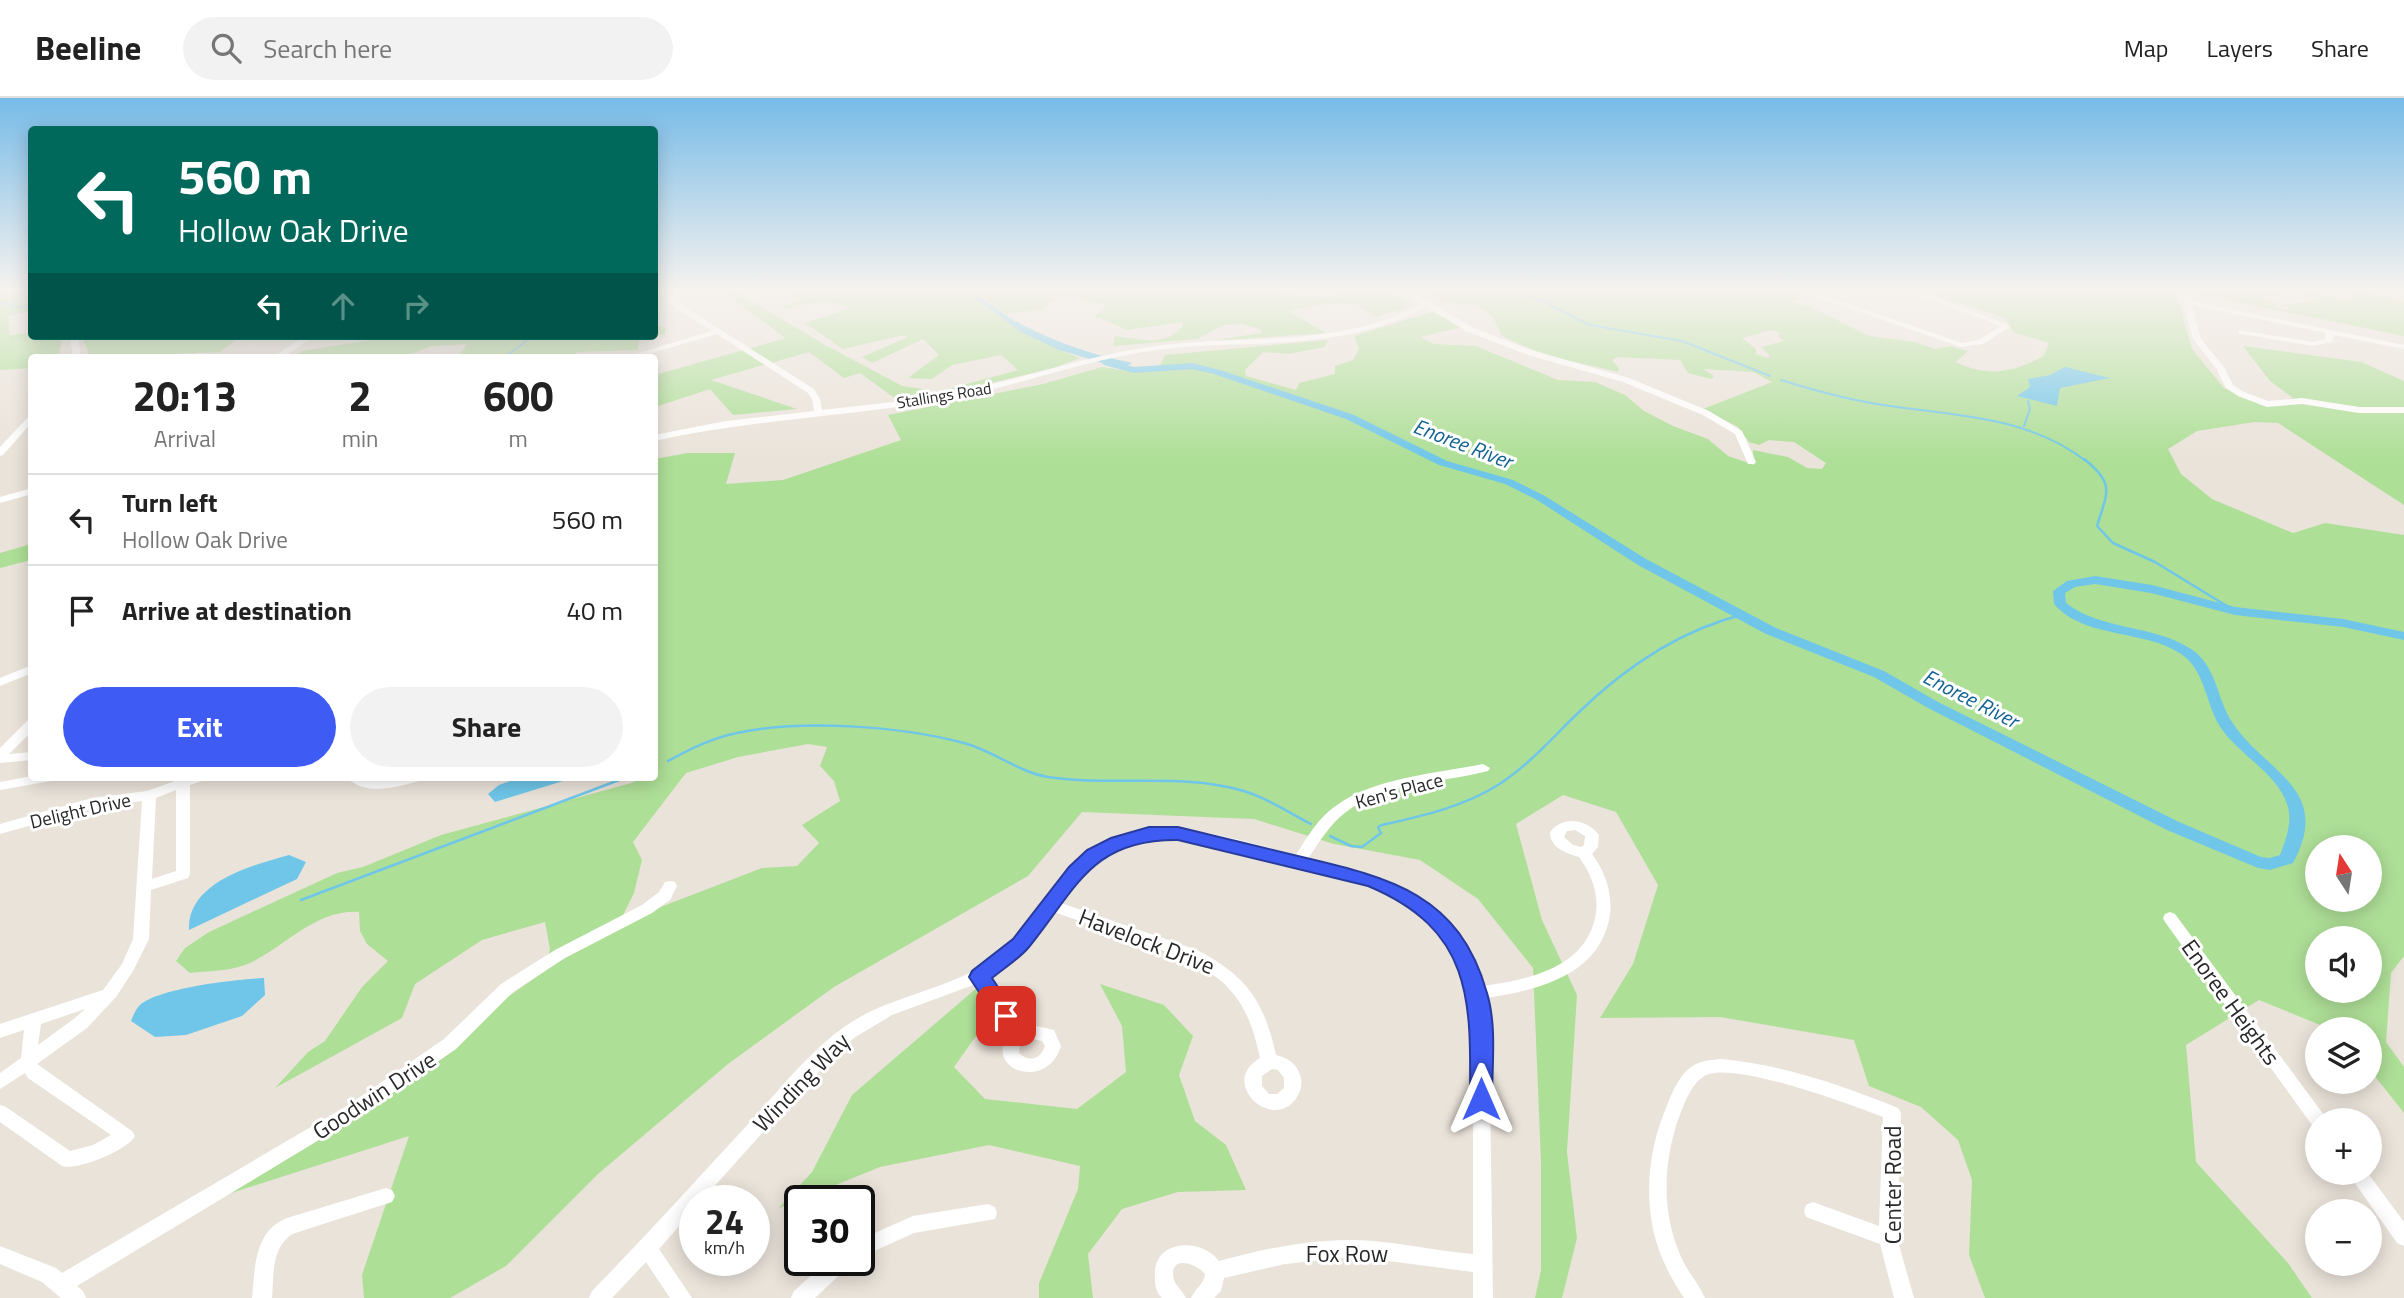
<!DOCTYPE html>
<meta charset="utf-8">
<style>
:root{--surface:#fff;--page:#f2f2f2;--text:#222;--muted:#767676;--line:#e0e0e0;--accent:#3e5bf3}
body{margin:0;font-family:"Titillium Web",sans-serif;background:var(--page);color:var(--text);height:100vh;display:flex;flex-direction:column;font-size:26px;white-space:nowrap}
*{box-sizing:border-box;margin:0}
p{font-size:23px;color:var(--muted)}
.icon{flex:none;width:38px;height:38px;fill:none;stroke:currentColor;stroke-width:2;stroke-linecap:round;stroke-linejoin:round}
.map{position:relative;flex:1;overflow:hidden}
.details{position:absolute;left:28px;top:256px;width:630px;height:427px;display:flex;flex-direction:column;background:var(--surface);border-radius:7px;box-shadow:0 4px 18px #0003}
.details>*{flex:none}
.hud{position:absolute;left:28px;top:28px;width:630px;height:214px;border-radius:7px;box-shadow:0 4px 18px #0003;background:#00695c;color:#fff;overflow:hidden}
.needle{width:46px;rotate:348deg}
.buttons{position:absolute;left:2305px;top:737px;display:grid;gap:14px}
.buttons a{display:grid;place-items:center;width:77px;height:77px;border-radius:50%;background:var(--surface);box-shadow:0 4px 18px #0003;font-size:35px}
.speed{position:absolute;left:679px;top:1087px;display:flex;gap:14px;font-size:35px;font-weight:700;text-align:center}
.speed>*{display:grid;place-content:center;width:91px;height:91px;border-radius:50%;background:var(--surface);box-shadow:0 4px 18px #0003;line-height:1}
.speed small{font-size:18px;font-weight:400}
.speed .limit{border:4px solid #111;border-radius:10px;background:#fff;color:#111}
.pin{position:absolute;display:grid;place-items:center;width:60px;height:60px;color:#fff;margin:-30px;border-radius:14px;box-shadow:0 4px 10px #0006}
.me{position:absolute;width:77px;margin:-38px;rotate:0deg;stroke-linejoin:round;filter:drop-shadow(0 0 5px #0008)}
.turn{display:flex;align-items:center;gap:24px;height:147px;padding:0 35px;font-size:32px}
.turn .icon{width:91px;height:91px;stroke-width:2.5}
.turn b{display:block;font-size:49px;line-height:60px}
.lanes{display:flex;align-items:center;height:66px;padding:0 35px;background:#0003;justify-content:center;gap:35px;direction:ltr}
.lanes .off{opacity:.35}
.eta{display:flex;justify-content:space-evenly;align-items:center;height:119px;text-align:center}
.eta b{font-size:42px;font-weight:700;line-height:49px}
.action{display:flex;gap:14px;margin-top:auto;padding:14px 35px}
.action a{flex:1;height:80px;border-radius:42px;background:var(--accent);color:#fff;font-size:28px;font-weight:700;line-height:80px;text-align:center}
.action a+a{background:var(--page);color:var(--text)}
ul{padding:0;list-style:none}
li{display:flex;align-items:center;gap:21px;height:91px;padding:0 35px;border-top:2px solid var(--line)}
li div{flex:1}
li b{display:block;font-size:26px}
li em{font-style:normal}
header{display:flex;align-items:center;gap:42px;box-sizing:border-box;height:98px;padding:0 35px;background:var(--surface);border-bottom:2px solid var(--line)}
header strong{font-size:33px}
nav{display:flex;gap:38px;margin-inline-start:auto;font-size:24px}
.search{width:490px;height:63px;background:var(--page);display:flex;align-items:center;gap:18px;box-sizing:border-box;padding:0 24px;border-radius:38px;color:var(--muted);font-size:26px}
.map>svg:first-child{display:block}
</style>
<header>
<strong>Beeline</strong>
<div class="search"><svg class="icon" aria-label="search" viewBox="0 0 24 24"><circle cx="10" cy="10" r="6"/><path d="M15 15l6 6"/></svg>Search here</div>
<nav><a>Map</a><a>Layers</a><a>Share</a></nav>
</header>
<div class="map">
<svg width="2404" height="1200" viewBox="0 0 2404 1200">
<rect width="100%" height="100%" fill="#eae3da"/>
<g fill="#aedf97" fill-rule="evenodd">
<path d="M31,193V213L8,218L10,237L31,235L32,238H62L59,259H32L31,270L0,272V194Z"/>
<path d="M722,193H734L827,248L902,288L929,292L930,294L893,299L860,275L844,280L809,254L711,282L797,311L733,317L710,291L655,309V277L786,240Z"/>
<path d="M784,193H938L973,199L1022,234L1080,260L1053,270L949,295L945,292L1018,272L1001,257L952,267L932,281L908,280L939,257L923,241L872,265L862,259L908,239L904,237L843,251L805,225L850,210C828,200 809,205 787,211L782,208L806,200Z"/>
<path d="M966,193H1271L1324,200L1337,198L1330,193H1389L1415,207L1376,219C1370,215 1363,210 1356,207C1342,202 1304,209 1288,213L1326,235L1210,243L1262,235L1261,231L1242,226L1223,227L1197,241L1113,248L1115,238C1139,241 1165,249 1182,229V224L1127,232L1095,218L1107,207L1073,200L1055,201L1041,211L1006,216L983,199Z"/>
<path d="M1427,193H1793L1809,199L1792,204L1815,211L1869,238L1915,244L1936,251L1950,248L1968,253L1956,264C1988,280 2014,274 2044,258L2049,245L2013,234L2005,220L1922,193H2176L2192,251L2224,290L2264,308L2293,300L2270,283L2243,248L2361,264L2404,283V407L2278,325L2255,324L2197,333L2168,351L2181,376L2212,401L2293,435L2325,425L2404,437V858L2391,875L2386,944L2404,969V1015L2370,972V931H2330L2259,902L2186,947L2196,1064L2288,1165L2312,1200H1985L1969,1157L1972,1082L1958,1042L1921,1009L1869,988L1854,942L1720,919L1600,920L1633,866L1658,787L1616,714L1563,697L1516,726L1542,822L1577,897L1567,1054L1577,1140L1562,1200H1535L1541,1172V1063L1533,870L1478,801L1420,762L1334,746L1254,721L1082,714L1028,778L834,889L728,966L598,1076L506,1168L450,1200H364L362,1177L409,1038L219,1099L545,873L550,851L545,824L482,842L415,886L402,920L275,990L308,954L325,943L362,889L388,863L367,846L360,833L359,814C314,811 283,852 245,867C229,873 207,873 190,875L176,863L185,850L209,834L337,775L363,769L441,737L635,684V679H654L655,361L687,355H735L726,386L783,382L901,342L888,317L1043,286L1102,269L1134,274L1158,272L1165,257L1328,242L1324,249L1289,256L1263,254L1245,272L1246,278L1296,292L1299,285L1335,276V268L1353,262L1359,251L1354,238L1434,213L1461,229L1420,239L1434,246L1476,248L1558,282L1595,284L1625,297L1644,313L1673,328L1708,341L1728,358L1754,367L1753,352L1788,359L1807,370L1822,371L1826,365L1794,344L1769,342L1759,347L1749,344L1738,329L1703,311L1772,284L1753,274L1703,271L1714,278L1711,281L1688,275L1680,262L1618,259L1612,262L1619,270L1618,274C1577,264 1539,258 1501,237C1487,190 1455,219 1427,193ZM1773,232L1780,235L1778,238L1784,243L1761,249L1770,258L1768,260L1756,256V251L1742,240ZM808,646L827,649L820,668L834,683L840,703L802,727L819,745L797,768L762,770L619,825L634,795L642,762L633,744L686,675L738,659ZM2317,749H2370V802H2317ZM2317,840H2370V892H2317Z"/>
<path d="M2195,193H2282V197L2256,198L2275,205V210L2287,212L2290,210L2284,207L2318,202L2301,193H2328L2320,196L2350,204L2353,197L2336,193H2365L2404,204V238L2197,196Z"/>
<path d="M655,226L665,230V236L639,241L638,252L576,254L578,259H458L467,246L432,248L403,259H294L302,253L396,238H654Z"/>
<path d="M82,238H241L220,254L90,259Z"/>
<path d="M31,446V462L0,470V455Z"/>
<path d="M1100,886L1164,907L1193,938L1179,977L1195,1023L1226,1047L1246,1092L1178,1094L1122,1111L1088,1156L1093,1200H1039V1185L1078,1091L1080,1068L989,1047L880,1069L779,1110L812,1074L852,997L979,888L996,910L954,969L985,1001L1077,1011L1126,974L1122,928Z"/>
</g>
<g fill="#6fc6e9">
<path d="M938,193C992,193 984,208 1025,228C1060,246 1094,257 1132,265L1122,271L1057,251L1021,234L973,199Z"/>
<path d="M2065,269L2110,280L2060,290L2057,308L2017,298L2030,289L2028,281L2050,277Z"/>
<path d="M521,679H576L495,704L488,696L499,687Z"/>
<path d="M289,757L306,764L297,781L189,832C187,784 253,767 289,757Z"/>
<path d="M264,880L265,897L242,918L186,937L155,939L131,923C133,918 136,911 139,908C156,890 239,881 264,880Z"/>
</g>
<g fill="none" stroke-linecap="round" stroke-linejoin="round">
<g stroke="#6fc6e9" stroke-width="2">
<path d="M1506,193L1543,203L1589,227L1682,243L1770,278"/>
<path d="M0,205L12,206V209L32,208"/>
<path d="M505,259L533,238"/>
<path d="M1781,282C1819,294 1857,304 1897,309C1964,318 2030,320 2086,363"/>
<path d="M2024,328L2030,311L2028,303"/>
</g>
<g stroke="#6fc6e9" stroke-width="2.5">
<path d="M2084,361C2116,386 2107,395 2097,428L2113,445L2155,464L2235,513"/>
<path d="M668,663C690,651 712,640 737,635C803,621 899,628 964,645C994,653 1018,674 1048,679C1113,689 1180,674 1244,693C1268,700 1289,715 1311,726"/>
<path d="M1330,738L1351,748L1362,749L1381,735L1378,729L1382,727C1422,718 1463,709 1498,687C1528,668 1552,640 1577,616C1625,569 1679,532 1745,516"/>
<path d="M301,802L627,679"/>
</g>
<path fill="#6fc6e9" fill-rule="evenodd" d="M1107,262L1134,269L1192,265L1220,272L1354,317L1447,363L1513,382L1545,398L1646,461L1776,530L1884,573L1938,604L2179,724L2261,759L2270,760L2280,757C2286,741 2293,723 2287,706C2276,674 2239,657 2221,630C2205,606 2206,573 2181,556C2144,531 2084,541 2054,506L2053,493L2067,483L2095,478L2152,487L2235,509L2343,521L2404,534V542L2343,529L2235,517L2151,495L2095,486L2075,489L2065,495L2066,505C2102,533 2153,526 2191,551C2217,568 2216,599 2232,624C2264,674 2334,690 2293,765L2270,772L2258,770L2167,732L1928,610L1874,579L1766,536L1638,467L1537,402L1505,386L1439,367L1346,321L1214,276L1192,271L1134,275L1104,267L1102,265Z"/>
<g fill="#fff" fill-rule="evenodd">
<path d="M669,193H677L675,200L677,204L814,291L820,301L822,312C873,306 925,302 975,290C1035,277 1094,256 1156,248C1249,235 1333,252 1421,206L1403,193H1412L1472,229L1534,253L1629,280L1709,313L1742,333L1756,364L1754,366H1748L1735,336L1703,317L1623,284L1528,257L1466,233L1426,209C1338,256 1250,240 1156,252C1084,262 1015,289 944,302C848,318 750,322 654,343V337L726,323L814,313L812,301L808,295L717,236L638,259H625L712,233L671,207L667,200Z"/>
<path d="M1799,193H1811L1962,245L1978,242L2001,228L1908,193H1919L2011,228L1983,246L1961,249Z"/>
<path d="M2185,193H2193L2192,203L2404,247V251L2334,237L2332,244L2313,248L2242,236H2239V232L2313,244L2325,241L2326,235L2192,207L2201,241L2224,269L2233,287L2244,294L2268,303L2302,300L2359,309H2404V315H2359L2302,306L2267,309L2238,298L2226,290L2216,270L2193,241L2184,208Z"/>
<path d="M70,238H78L81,259H73Z"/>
<path d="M305,238H315L283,259H273Z"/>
<path d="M197,255L228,257L232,259H198L196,257Z"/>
<path d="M32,315V324L3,357L0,358V349Z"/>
<path d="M32,390V396L0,405V399Z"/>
<path d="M32,567V575L0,588V580Z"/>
<path d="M32,621V633L9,656L32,654V662L0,665V650L28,622Z"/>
<path d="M1483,666L1490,670L1488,673C1442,685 1385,684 1346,714C1330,726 1319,744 1308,761C1398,784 1446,795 1482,888C1526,882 1584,871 1595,820C1600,798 1592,777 1579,759C1566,755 1550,750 1550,734C1563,717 1587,721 1599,737L1598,749L1592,756C1606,775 1614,798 1609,822C1597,879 1534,893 1485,900L1489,919L1493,1200H1473V1174L1373,1161L1339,1160L1285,1166L1224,1180L1221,1193L1214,1200H1191C1195,1191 1204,1186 1205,1176C1199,1168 1175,1157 1173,1174C1172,1186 1182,1191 1186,1200H1162C1156,1194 1155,1188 1155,1180C1151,1142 1200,1138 1219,1163C1264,1151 1309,1141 1356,1142C1395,1143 1434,1153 1473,1156V919C1465,883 1456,851 1429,824C1417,812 1401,802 1385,795C1358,782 1327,775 1299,769C1252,759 1197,734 1148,741C1110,746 1083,775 1061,805L1197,852C1247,878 1264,903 1276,957C1288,960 1296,965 1300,977C1303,985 1301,992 1297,999C1274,1036 1217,985 1260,960C1249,909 1234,885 1187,861L1054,814C1036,839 1017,864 989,879L1023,928L1028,926L1054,932L1061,948C1047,995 981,971 1010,935L976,886L892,917L854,940L808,984L702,1102H695V1110L659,1151L692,1200H670L646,1164L612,1200H589L592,1193C646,1138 698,1080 751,1023C780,991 808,955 844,929C886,899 939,894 984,867C1018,847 1037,812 1062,783C1127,702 1211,735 1296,757C1307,739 1319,719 1337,707C1374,680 1438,675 1483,666ZM1575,732L1585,738L1584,747L1581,749L1573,747L1564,739L1567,733ZM1029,940L1042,943L1045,948C1041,961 1029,965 1019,955L1020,947ZM1272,971L1278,972L1284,980V990L1277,996H1269L1262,988V978Z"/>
<path d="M32,678L58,679L51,683L0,692V684Z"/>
<path d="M186,679H207L205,682L190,687V776L188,780L151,792L149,841L133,873L116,899L87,930L37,966L132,1033L135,1038C128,1052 77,1073 62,1068L0,1024V1007L6,1009L70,1053L93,1047L111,1037L28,980L25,975L0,991V975L21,960L24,932L0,940V926L103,892L122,866L133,841L142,703L92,710L0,736V726L92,700L147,693ZM176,692V773L152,781L156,700ZM85,911L75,920L38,947L41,926Z"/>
<path d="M346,679L376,681L424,679L422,682C399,689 365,699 346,679Z"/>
<path d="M670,783L675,784L677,788L670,802L652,815L565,860L513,894L456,951L362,1016L77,1188L83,1193L86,1200H61L42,1184L0,1166V1148L56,1170L62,1175L350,1006L444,941L501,886L555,852L642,807L659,794L665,784Z"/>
<path d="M2170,814L2175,816L2324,1017L2327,1022H2317V1029L2312,1027L2165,824L2163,820L2165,816Z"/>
<path d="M1722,961C1783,967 1842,987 1898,1010L1901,1015L1897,1140L1914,1200H1894L1880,1146L1806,1119L1804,1113L1806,1107L1813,1104L1879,1128L1883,1019C1850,1006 1741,966 1709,976C1696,980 1688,997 1683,1009C1664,1054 1660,1108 1679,1154C1685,1171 1698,1184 1705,1200H1684C1669,1178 1657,1153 1652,1126C1645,1084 1651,1044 1668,1005C1673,992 1680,977 1691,969C1701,962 1711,962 1722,961Z"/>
<path d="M2347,1074H2367L2404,1124V1148L2397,1145Z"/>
<path d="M386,1090L392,1092L395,1098L392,1104L292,1136C271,1151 274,1176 272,1200H252C255,1170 254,1133 287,1120Z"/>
<path d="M988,1106L995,1109L997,1115L995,1121L914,1135L859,1160V1142L913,1118Z"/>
<path d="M828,1162H852L849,1168L815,1200H791L794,1193Z"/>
</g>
</g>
<linearGradient id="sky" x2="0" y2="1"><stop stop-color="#77bbe8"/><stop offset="0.53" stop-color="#f6f2ee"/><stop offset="1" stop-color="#f6f2ee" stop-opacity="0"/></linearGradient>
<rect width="2404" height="361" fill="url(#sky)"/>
<path fill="#3e5bf3" stroke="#283b9e" stroke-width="2" d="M1149,729H1178C1219,739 1261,749 1302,759C1391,780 1459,796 1487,895C1497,928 1492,967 1492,1001L1489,1008L1481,1011L1473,1008L1470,1001C1471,902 1473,832 1368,788L1178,742C1091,741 1077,790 1029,849C1019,861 1004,870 992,880L1017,918L1014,924L1006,927L999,924L969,879L972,873L1013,841L1069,769L1087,752L1111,740Z"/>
<g text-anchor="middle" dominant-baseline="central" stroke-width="6" stroke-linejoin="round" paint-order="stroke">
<g font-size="16" fill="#282828" stroke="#fff">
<text transform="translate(944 297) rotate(-9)">Stallings Road</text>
</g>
<g font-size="19" fill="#282828" stroke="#fff">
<text transform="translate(1399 692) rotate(-15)">Ken's Place</text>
<text transform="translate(80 712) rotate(-13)">Delight Drive</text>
</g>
<g font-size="21" font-style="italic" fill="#126292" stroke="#fff">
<text transform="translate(1463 345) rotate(21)">Enoree River</text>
<text transform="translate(1971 600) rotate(27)">Enoree River</text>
</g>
<g font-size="23" fill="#282828" stroke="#fff">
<text transform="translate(1147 843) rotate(21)">Havelock Drive</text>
<text transform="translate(2231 904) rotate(54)">Enoree Heights</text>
<text transform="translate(801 984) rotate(-46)">Winding Way</text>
<text transform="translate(374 997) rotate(-33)">Goodwin Drive</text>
<text transform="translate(1892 1087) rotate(-90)">Center Road</text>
<text x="1347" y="1155">Fox Row</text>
</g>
</g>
</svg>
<div class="buttons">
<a><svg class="needle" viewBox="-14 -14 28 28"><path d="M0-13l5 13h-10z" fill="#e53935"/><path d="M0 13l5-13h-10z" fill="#767676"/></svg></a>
<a><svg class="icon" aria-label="sound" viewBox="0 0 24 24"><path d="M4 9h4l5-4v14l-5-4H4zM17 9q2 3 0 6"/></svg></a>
<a><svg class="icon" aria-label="layers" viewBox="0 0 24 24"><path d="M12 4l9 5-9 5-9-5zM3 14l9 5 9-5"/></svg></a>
<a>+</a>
<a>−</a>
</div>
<div class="speed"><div>24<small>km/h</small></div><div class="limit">30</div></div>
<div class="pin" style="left:1006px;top:918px;background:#d93025"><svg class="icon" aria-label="arrive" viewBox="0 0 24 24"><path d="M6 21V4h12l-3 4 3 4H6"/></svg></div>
<svg class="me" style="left:1481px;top:1001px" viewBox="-20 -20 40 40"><path d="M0-17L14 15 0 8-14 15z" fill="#3e5bf3" stroke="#fff" stroke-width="4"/></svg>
<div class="hud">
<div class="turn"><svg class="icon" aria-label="left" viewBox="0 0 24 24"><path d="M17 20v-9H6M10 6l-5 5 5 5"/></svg><div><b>560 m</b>Hollow Oak Drive</div></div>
<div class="lanes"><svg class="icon" aria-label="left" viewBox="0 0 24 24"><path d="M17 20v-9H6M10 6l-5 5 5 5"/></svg><svg class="icon off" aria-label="ahead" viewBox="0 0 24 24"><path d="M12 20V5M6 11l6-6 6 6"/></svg><svg class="icon off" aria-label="right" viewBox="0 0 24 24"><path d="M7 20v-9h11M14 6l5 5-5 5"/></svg></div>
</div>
<section class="details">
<div class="eta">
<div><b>20:13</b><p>Arrival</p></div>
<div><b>2</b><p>min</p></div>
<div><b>600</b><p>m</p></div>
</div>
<ul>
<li><svg class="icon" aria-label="left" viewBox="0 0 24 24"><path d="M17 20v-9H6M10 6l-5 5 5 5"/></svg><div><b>Turn left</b><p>Hollow Oak Drive</p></div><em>560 m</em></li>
<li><svg class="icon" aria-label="arrive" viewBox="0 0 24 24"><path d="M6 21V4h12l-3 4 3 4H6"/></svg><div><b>Arrive at destination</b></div><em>40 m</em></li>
</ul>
<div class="action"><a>Exit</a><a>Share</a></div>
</section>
</div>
